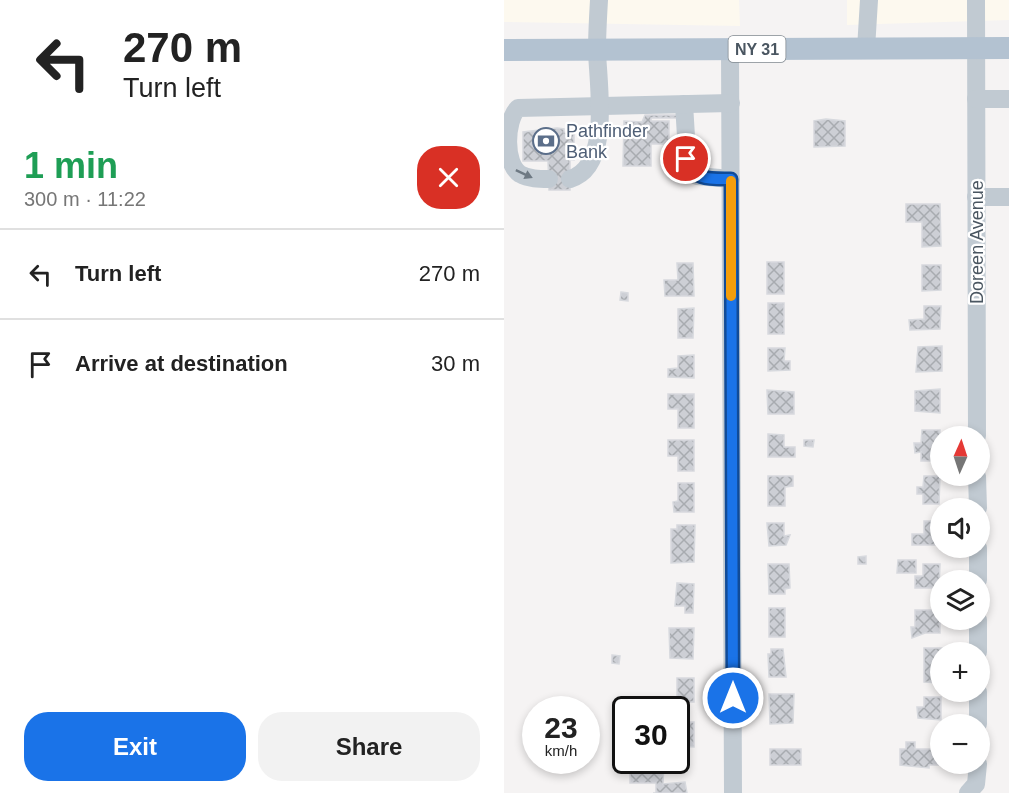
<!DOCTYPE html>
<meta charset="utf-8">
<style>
:root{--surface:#fff;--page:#f2f2f2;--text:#222;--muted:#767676;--line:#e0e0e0;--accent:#1a73e8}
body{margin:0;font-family:Arial,sans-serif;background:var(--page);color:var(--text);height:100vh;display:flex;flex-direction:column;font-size:22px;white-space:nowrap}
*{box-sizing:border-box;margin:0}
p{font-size:20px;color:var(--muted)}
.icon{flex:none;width:33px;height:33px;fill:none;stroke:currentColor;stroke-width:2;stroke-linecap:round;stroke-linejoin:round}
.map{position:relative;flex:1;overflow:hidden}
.sheet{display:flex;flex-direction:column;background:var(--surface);width:504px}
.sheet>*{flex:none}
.hud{background:#fff;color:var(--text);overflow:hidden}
.needle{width:39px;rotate:3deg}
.controls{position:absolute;left:426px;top:426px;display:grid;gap:12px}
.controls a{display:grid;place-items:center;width:60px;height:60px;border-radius:50%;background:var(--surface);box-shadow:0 3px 9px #0003;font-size:30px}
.speed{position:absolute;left:18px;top:696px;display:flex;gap:12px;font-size:30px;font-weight:700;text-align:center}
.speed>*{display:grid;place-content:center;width:78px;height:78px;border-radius:50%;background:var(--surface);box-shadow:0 3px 9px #0003;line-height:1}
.speed small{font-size:15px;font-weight:400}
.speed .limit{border:3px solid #111;border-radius:9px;background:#fff;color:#111}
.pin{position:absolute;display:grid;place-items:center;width:51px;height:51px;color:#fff;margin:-26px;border:3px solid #fff;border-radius:50%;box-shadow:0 2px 6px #0007}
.me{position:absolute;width:66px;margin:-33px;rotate:0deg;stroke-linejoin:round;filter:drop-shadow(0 0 4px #0008)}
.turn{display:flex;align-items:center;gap:21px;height:126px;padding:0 24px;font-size:27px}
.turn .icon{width:78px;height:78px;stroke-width:2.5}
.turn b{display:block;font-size:42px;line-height:51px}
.round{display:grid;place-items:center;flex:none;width:63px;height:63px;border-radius:24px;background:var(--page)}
.summary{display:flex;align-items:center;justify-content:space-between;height:102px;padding:0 24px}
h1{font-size:36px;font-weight:800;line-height:45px;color:#1e9e55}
.cta{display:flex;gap:12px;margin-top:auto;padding:12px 24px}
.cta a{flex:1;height:69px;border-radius:24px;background:var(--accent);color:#fff;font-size:24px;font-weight:800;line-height:69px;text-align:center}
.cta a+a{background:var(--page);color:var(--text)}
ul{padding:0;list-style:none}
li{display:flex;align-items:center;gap:18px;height:90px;padding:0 24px;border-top:2px solid var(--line)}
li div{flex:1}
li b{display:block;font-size:22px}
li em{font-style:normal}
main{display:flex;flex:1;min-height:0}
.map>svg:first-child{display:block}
</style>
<main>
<section class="sheet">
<div class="hud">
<div class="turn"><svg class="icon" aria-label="left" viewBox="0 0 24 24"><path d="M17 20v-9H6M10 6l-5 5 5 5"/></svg><div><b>270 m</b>Turn left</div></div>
</div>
<div class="summary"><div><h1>1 min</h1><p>300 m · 11:22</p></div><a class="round" style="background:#d93025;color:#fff"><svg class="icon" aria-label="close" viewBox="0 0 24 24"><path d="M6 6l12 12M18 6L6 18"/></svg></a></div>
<ul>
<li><svg class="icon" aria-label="left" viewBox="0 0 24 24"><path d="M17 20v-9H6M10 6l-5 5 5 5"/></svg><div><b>Turn left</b></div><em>270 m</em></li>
<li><svg class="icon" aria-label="arrive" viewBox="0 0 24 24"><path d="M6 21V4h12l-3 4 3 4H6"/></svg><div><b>Arrive at destination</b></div><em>30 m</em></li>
</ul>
<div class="cta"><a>Exit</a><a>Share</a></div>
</section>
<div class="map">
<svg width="505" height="793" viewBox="0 0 505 793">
<defs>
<pattern id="building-cross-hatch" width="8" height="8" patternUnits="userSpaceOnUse" patternTransform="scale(1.5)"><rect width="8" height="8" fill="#cdcfd5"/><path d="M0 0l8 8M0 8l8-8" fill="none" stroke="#a8abb0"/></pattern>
</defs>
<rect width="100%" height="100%" fill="#f5f3f3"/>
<g fill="#fdf9ef">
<path d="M0,0H235L236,26L0,22Z"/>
<path d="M343,0H505V20L343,25Z"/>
</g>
<g fill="url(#building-cross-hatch)" stroke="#d7d9de" stroke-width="1.5">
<path d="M141,115H174V118H147V121H165V144H147V166H119L120,121L138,122Z"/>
<path d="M322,119L341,121V146L310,147V121Z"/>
<path d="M53,128L60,129V132H70V160H66V190H45L44,161H19V132Z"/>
<path d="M402,204H436L437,246L418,247V222H402Z"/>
<rect x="263" y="262" width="17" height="32"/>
<path d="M173,263H189L190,296H161L160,280H174Z"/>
<path d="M418,265H437V290L418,291Z"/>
<path d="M117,292L124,293V301L116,300Z"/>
<rect x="264" y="303" width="16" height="31"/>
<path d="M420,306H437L436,329L406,330L405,320L420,319Z"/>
<path d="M190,308L189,338H174V309Z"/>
<path d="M438,346V371L412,372L414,347Z"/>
<path d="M264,348H281L280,361H286V370L264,371Z"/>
<path d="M190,355V378L164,377V369L174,368V356Z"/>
<path d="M436,389V413L411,411V391Z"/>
<path d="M263,390L290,392V414H264Z"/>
<path d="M164,394H190V428H174V409H164Z"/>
<path d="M418,430H436L435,461H417V452L411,453L410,443H417Z"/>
<path d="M264,434L280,435V447H291V457H264Z"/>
<path d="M164,440H190V471H174V456H164Z"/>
<path d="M300,440H310L309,447L300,446Z"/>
<path d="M264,476H289V486L281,487V506H264Z"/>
<path d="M420,476H436L435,504H419V494H413V487H419Z"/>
<path d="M174,483H190V512H170L169,502L174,501Z"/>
<path d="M420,521H436V545H408V534H420Z"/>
<path d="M263,523H280V536L286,535L282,545L265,546Z"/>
<path d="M173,525H191L190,562L167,563V529H173Z"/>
<path d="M362,556V564H354V557Z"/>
<path d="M394,560H412V573H393Z"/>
<path d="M264,564H285L286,588L281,589V594H265Z"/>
<path d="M419,564H436L435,588H411V576H419Z"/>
<path d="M173,583L190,584L189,613H181V606H171Z"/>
<rect x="265" y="608" width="16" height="29"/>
<path d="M411,610H436V633H421L408,638L407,627H411Z"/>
<path d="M165,628H190L189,659L166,658Z"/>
<path d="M420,648H438L436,683L420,682Z"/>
<path d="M267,649H279L282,677H265L264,654H267Z"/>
<path d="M108,655L116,656L115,664L108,663Z"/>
<rect x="173" y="678" width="17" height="24"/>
<path d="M265,694H290L289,723L266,724Z"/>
<path d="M420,697H437V720L414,718L413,707H420Z"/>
<path d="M174,722H190V747L173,746Z"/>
<path d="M402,742H411V749H435V765H425V768L396,765V749H402Z"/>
<rect x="266" y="749" width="31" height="16"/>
<path d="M144,760H160L159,784L181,782L183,793H149H152V783H126V764L144,765Z"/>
</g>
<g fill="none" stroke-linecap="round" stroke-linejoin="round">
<g stroke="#c1cad2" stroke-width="18">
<path d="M472,0L473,436"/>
<path d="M226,49L229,793"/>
<path d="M362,49L365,0"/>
<path d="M472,99H505"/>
<path d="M180,104L184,169L193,176L227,179"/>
<path d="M45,179C35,179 25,179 16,174C0,164 1,121 14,108L227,103"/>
<path d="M66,179C108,167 94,86 93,51C93,34 94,17 95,0"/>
<path d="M472,197H505"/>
<path d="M473,476L474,508"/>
<path d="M474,548V580"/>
<path d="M474,620V652"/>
<path d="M474,692V724"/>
<path d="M464,793L472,784L474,764"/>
</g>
<path stroke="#b3c2d1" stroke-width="22" d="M0,50L505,48"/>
</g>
<defs><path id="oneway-solid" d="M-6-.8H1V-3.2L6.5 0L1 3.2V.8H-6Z" transform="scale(1.5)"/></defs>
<use fill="#6e7983" href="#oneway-solid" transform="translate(20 174) rotate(25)"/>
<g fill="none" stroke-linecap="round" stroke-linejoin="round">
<defs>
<path id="route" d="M182,159C187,181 208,179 227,179L229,698"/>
</defs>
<use href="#route" stroke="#114b97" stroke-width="15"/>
<use href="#route" stroke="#1a73e8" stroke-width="10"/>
<path stroke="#f59e0b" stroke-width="10" d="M227,296V181"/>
</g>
<defs>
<symbol id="bank-ring" viewBox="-11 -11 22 22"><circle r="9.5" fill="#fff" stroke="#5c6f8a" stroke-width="1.5"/><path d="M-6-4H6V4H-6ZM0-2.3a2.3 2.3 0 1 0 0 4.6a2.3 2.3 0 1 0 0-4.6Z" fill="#5c6f8a"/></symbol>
</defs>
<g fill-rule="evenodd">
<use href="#bank-ring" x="27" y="126" width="30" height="30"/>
</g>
<g text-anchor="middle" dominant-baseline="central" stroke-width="4.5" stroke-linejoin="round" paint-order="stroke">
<rect fill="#fff" stroke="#808990" stroke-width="1.5" x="224.5" y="36" width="57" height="26" rx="4.5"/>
<g font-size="16" font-weight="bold" fill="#4a5661">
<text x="253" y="49">NY 31</text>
</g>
<g font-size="18" fill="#4e5e75" stroke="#fff" text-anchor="start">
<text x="62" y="131">Pathfinder<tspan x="62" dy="21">Bank</tspan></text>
</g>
<g font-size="18" fill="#4a5661" stroke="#fff">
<text transform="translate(473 242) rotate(-90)">Doreen Avenue</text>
</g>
</g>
</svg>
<div class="controls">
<a><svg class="needle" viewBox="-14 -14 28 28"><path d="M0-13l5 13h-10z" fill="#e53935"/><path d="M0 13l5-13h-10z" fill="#767676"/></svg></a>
<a><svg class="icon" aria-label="sound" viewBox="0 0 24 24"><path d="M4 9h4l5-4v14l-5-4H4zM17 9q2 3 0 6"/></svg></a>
<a><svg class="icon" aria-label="layers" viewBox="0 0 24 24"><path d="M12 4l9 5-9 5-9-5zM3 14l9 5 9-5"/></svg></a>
<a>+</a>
<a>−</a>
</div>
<div class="speed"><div>23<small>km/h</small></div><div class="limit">30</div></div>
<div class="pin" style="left:182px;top:159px;background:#d93025"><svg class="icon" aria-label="arrive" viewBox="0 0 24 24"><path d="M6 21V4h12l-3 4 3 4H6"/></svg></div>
<svg class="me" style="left:229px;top:698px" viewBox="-20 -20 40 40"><circle r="17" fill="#1a73e8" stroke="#fff" stroke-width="3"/><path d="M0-11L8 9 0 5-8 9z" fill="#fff"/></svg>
</div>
</main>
